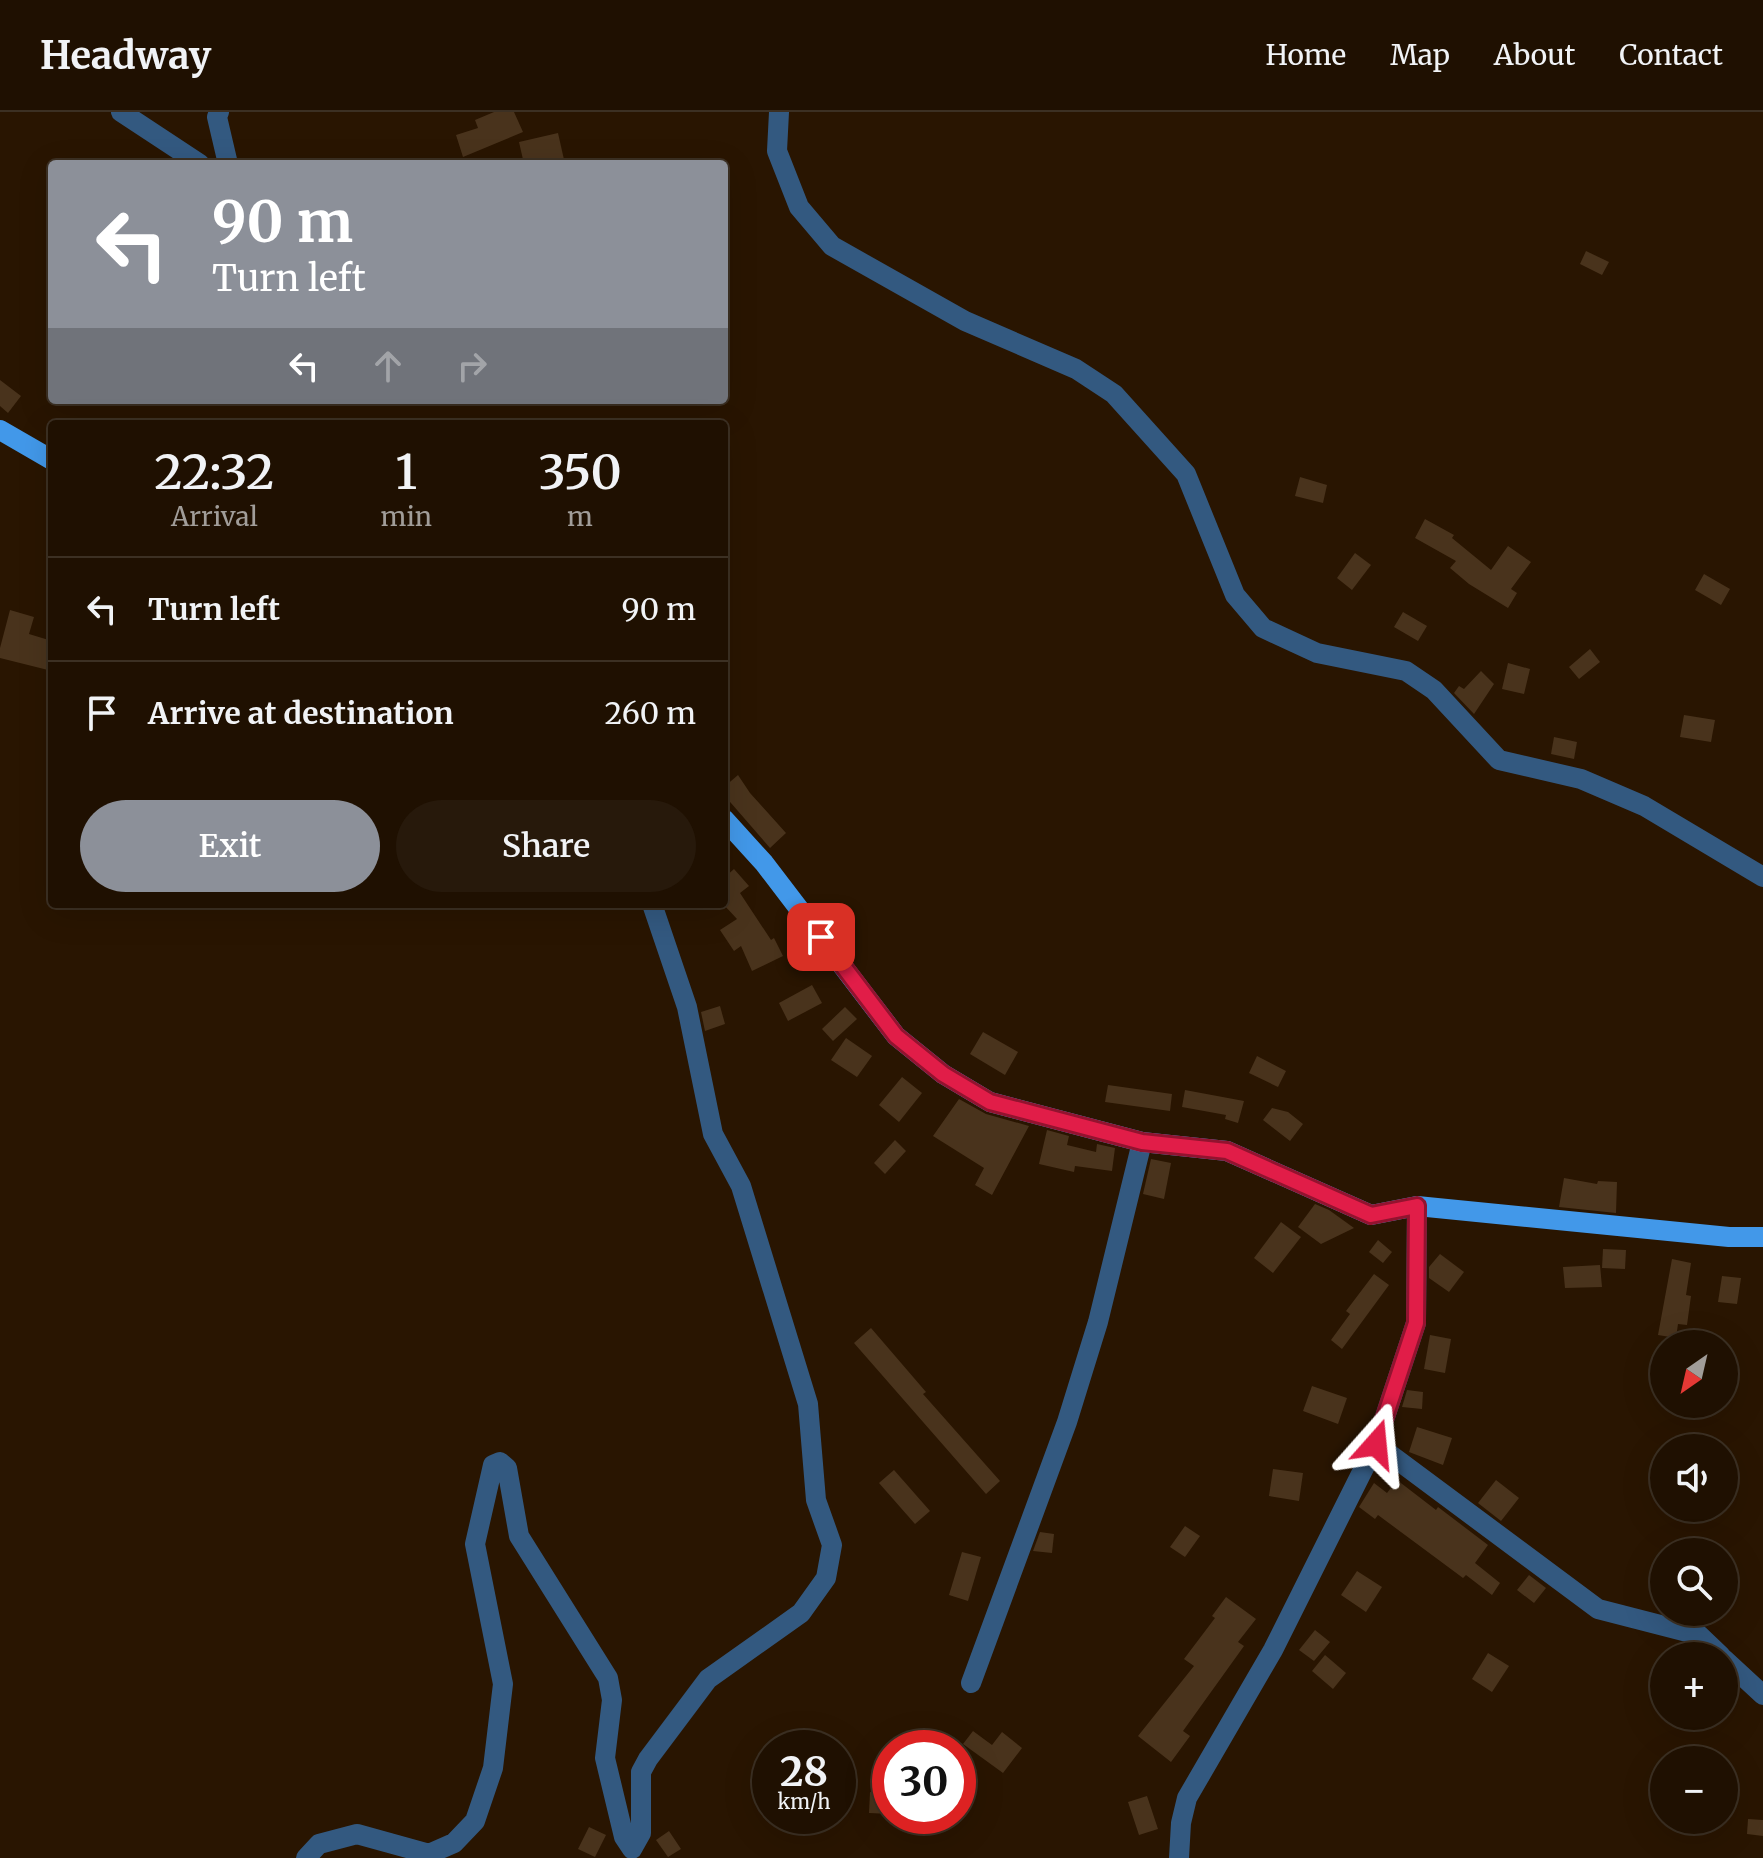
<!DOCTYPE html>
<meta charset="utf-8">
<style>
:root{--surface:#1f1001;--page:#27190b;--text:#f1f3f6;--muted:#a19d99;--line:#3c3023;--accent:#8c9099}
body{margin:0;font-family:Merriweather,serif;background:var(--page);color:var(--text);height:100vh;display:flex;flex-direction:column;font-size:30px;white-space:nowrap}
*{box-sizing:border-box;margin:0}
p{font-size:26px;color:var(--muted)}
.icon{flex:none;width:44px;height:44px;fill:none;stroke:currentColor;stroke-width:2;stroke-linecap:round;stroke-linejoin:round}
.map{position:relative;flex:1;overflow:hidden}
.panel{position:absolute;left:48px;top:308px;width:680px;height:488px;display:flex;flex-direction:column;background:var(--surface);border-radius:8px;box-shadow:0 8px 32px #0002,0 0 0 2px var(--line)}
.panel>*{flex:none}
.guide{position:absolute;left:48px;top:48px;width:680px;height:244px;border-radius:8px;box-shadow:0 8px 32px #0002,0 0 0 2px var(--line);background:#8c9099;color:#fff;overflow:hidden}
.needle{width:52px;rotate:214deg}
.controls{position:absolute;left:1650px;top:1218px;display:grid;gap:16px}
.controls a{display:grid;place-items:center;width:88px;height:88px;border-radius:50%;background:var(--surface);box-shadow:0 8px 32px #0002,0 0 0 2px var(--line);font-size:40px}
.speed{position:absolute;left:752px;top:1618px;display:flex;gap:16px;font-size:40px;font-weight:700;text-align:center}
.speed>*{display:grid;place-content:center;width:104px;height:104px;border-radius:50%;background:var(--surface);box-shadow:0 8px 32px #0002,0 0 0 2px var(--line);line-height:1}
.speed small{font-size:20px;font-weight:400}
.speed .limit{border:12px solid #d22;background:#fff;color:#111}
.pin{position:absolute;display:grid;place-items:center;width:68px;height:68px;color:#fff;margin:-34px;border-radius:16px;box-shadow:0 4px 12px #0006}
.me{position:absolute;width:88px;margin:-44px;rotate:18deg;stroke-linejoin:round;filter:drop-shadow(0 0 6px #0008)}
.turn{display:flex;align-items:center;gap:28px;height:168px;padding:0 32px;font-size:36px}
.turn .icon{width:104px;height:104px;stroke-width:2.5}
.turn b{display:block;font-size:56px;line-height:68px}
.lanes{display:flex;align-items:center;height:76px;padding:0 32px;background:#0003;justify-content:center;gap:40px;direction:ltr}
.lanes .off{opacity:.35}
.eta{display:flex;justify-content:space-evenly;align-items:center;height:136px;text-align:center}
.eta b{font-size:48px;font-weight:600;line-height:56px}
.button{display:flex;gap:16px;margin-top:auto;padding:16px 32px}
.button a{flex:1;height:92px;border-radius:48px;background:var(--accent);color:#fff;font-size:32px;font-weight:600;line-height:92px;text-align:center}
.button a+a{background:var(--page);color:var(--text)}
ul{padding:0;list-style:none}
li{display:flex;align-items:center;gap:24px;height:104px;padding:0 32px;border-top:2px solid var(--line)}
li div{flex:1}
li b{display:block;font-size:30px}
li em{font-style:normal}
header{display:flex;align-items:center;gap:48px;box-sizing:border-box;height:112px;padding:0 40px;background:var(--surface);border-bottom:2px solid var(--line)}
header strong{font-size:38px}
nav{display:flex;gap:44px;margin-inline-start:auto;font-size:28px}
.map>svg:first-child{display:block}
</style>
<header>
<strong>Headway</strong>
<nav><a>Home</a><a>Map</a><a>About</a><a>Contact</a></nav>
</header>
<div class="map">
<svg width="1763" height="1746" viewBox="0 0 1763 1746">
<rect width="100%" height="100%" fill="#291501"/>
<g fill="#49331c">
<path d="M494,0H514L523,20L463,45L456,23L478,16L475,8Z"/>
<path d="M558,21L565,52H524L519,30Z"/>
<path d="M1586,139L1609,150L1602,163L1580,152Z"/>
<path d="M0,268L21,284L8,301L0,294Z"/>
<path d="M1300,365L1327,373L1323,391L1295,384Z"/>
<path d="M1425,407L1454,423L1452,426L1491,458L1508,434L1531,450L1511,477L1517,481L1508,496L1469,472L1450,456L1456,449L1415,426Z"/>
<path d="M1355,441L1371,453L1352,478L1337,466Z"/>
<path d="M1704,462L1730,477L1721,493L1695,478Z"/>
<path d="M10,498L34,505L29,522L52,529V559L0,546V536Z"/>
<path d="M1403,500L1427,514L1418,529L1394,515Z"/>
<path d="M1590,537L1600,550L1579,567L1569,555Z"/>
<path d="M1508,551L1530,557L1524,582L1502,577Z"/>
<path d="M1481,559L1494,572L1474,602L1454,581L1459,574L1464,577Z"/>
<path d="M1684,603L1715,608L1711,630L1680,625Z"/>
<path d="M1554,625L1577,630L1574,647L1551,642Z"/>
<path d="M738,663L750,681L786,721L770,736L724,683V675Z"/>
<path d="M734,757L749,774L740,781L771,828L774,826L783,844L752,859L741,834L734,839L720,818L737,807L724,793V766Z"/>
<path d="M812,873L822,891L788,909L779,891Z"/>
<path d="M720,894L725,912L705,919L701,900Z"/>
<path d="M845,895L857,907L833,929L822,917Z"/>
<path d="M983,920L1018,940L1005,963L970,942Z"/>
<path d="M846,926L872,944L857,965L831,948Z"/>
<path d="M1257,944L1286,959L1278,975L1249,961Z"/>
<path d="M902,965L922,981L899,1010L879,993Z"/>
<path d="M1108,973L1172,982L1170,999L1105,990Z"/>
<path d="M1185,978L1244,989L1238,1011L1225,1007L1226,1003L1182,995Z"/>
<path d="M959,987L986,1002L1029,1014L992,1083L975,1073L984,1056L933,1024Z"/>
<path d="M1272,996L1288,1000L1303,1012L1290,1029L1263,1008Z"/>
<path d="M1047,1018L1069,1024L1067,1033L1096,1040L1097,1032L1115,1036L1112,1059L1075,1054L1074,1060L1039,1052Z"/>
<path d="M895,1028L906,1039L885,1062L874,1051Z"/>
<path d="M1151,1047L1171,1051L1164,1087L1143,1082Z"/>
<path d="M1564,1066L1597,1072L1598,1069L1617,1070L1616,1101L1559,1095Z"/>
<path d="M1315,1092L1329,1098L1354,1116L1321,1132L1298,1115Z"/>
<path d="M1281,1110L1301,1125L1273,1161L1254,1146Z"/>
<path d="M1378,1128L1392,1140L1383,1151L1369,1140Z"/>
<path d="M1603,1137L1626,1138L1625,1157L1602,1156Z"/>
<path d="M1440,1142L1464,1160L1449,1180L1429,1166V1155Z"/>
<path d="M1672,1147L1691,1151L1686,1183L1691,1184L1687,1213L1678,1212L1676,1226L1658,1223Z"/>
<path d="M1600,1153L1602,1175L1565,1176L1563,1155Z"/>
<path d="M1374,1162L1389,1173L1342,1237L1331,1228L1350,1202L1346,1199Z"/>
<path d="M1722,1164L1741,1166L1737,1192L1718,1190Z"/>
<path d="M871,1216L926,1280L923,1282L1000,1369L986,1382L854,1231Z"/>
<path d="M1430,1223L1451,1227L1445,1261L1424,1257Z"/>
<path d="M1312,1274L1347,1286L1338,1312L1303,1299Z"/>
<path d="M1407,1278L1423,1280L1422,1297L1402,1295Z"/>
<path d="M1417,1315L1452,1326L1443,1353L1409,1340Z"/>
<path d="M1273,1357L1303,1361L1299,1389L1269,1384Z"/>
<path d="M894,1358L930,1399L915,1412L879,1371Z"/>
<path d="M1397,1368L1436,1398L1438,1395L1488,1433L1475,1451L1500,1471L1492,1483L1466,1463L1463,1466L1378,1403L1375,1407L1359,1395L1374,1371L1387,1381Z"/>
<path d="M1496,1368L1519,1386L1501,1409L1478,1391Z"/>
<path d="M1185,1414L1200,1424L1185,1445L1170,1435Z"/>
<path d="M1040,1420L1054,1422L1052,1441L1033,1439Z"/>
<path d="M962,1440L981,1445L968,1489L949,1483Z"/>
<path d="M1357,1459L1382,1475L1366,1500L1341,1483Z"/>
<path d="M1529,1463L1546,1476L1534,1491L1517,1478Z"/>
<path d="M1226,1485L1256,1507L1238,1530L1244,1534L1183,1619L1190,1624L1171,1650L1138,1624L1194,1554L1184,1547L1215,1506L1212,1504Z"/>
<path d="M1315,1518L1330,1530L1314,1549L1299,1538Z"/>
<path d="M1488,1541L1509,1554L1492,1580L1472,1567Z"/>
<path d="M1325,1543L1346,1561L1333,1577L1312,1559Z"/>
<path d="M973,1619L992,1633L1002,1620L1022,1636L1003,1661L963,1632Z"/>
<path d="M870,1680L890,1681V1702L869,1701Z"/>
<path d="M1147,1684L1158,1717L1139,1723L1128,1690Z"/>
<path d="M1748,1707L1763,1708V1724L1747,1722Z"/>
<path d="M589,1715L606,1723L595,1745L578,1737Z"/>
<path d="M669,1719L681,1737L668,1745L656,1728Z"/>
</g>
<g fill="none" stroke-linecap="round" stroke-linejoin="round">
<g stroke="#335980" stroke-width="20">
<path d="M121,0L200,52"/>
<path d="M219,0L217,5L228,52"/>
<path d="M779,0L777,39L799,95L832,134L965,209L1076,257L1114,282L1186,362L1235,483L1263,516L1317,541L1406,559L1434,578L1499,648L1581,667L1644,694L1763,765"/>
<path d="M1376,1332L1598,1497L1699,1523L1721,1544"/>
<path d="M1724,1547L1763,1583"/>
<path d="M971,1571L1067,1310L1098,1210L1142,1030"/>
<path d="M306,1746L319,1732L357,1722L429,1742L454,1731L475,1709L493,1656L503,1572L475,1432L493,1353L500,1350L507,1356L519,1424L608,1566L612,1588L605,1646L624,1725L632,1737L641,1721V1660L648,1647L708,1567L801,1501L826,1466L832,1433L816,1388L808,1292L741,1074L713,1022L687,895L652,792"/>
<path d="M1179,1746L1181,1711L1187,1686L1273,1538L1376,1332L1416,1211L1417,1094"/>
</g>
<g stroke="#4298e9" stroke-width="20">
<path d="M0,318L52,348"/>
<path d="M724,707L764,751L896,924L943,962L990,990L1142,1030L1227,1039L1371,1103L1417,1094L1729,1125H1763"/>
</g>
</g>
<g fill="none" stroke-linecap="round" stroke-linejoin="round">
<defs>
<path id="route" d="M821,825L896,924L943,962L990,990L1142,1030L1227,1039L1371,1103L1417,1094L1416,1211L1376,1332"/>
</defs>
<use href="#route" stroke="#92132f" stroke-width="20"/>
<use href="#route" stroke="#e11d48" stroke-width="14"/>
</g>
</svg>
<div class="controls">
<a><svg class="needle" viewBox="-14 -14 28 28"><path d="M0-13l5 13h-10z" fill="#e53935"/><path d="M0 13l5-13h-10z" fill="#a19d99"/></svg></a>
<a><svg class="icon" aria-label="sound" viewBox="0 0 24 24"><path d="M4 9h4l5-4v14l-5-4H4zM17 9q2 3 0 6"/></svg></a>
<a><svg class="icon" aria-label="search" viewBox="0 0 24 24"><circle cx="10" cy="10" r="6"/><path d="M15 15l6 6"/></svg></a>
<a>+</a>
<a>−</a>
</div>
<div class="speed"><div>28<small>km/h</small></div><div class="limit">30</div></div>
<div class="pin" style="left:821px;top:825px;background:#d93025"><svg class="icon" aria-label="arrive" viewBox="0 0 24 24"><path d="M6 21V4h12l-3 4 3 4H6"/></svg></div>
<svg class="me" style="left:1376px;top:1332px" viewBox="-20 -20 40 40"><path d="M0-17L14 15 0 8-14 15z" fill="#e11d48" stroke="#fff" stroke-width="4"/></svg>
<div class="guide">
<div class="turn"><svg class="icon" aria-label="left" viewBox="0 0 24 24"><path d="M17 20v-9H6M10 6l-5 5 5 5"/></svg><div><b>90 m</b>Turn left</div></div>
<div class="lanes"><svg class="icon" aria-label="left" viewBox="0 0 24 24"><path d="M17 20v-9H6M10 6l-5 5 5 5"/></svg><svg class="icon off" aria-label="ahead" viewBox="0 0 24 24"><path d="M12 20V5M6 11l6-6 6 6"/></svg><svg class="icon off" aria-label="right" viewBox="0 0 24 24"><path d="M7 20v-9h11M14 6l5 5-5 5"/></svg></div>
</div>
<section class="panel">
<div class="eta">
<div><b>22:32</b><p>Arrival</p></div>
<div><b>1</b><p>min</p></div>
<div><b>350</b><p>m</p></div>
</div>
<ul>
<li><svg class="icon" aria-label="left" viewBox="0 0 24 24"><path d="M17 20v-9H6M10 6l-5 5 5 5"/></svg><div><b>Turn left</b></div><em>90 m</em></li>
<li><svg class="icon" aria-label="arrive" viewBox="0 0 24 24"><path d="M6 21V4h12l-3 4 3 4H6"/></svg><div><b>Arrive at destination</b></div><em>260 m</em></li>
</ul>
<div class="button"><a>Exit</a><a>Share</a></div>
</section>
</div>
